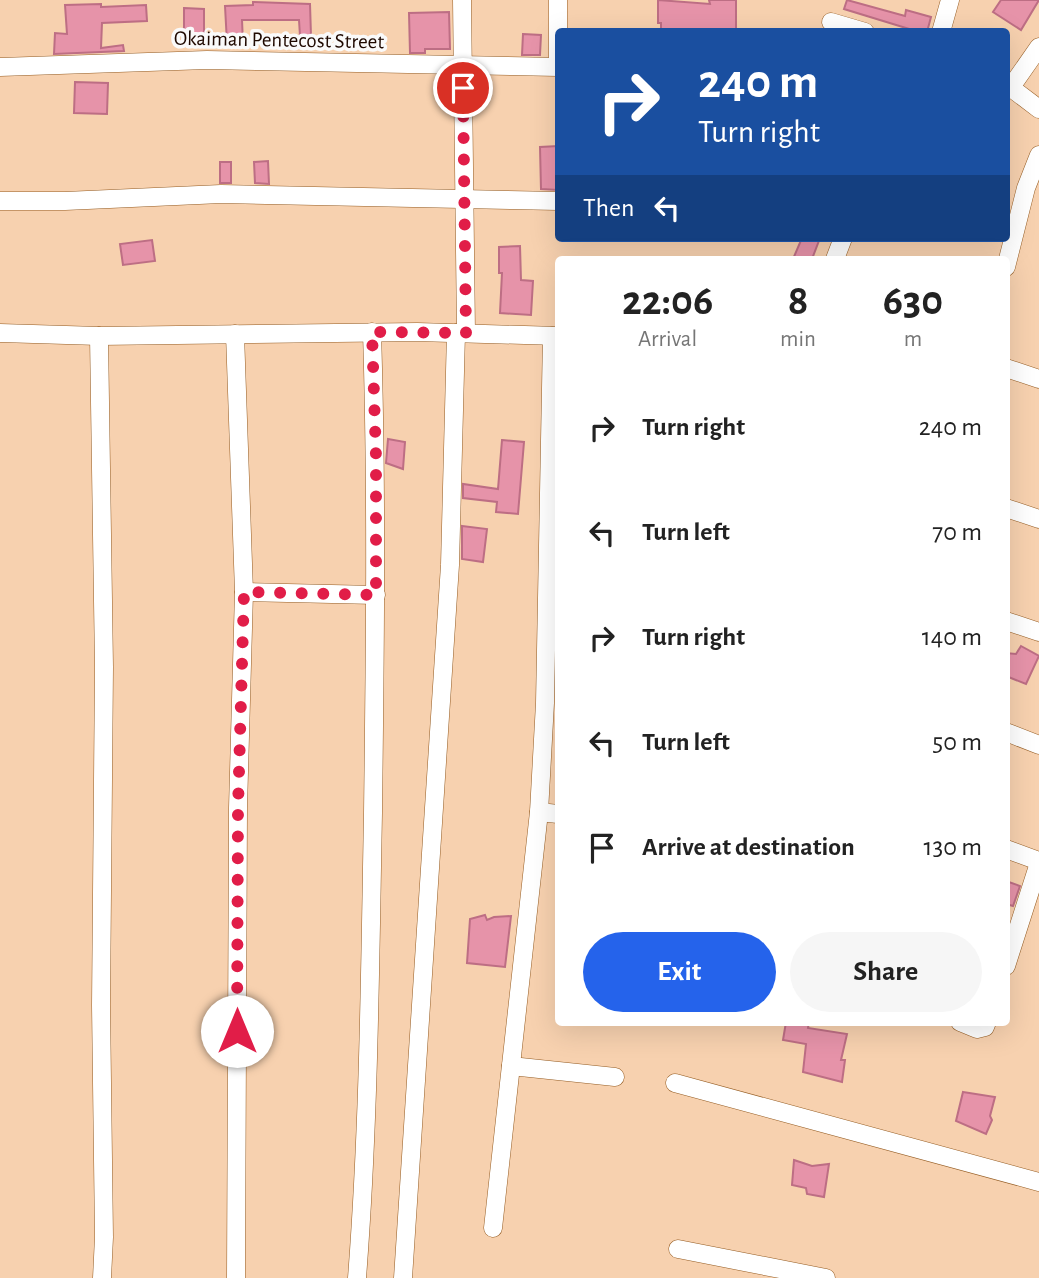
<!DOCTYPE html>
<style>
:root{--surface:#fff;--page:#f6f6f6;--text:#222;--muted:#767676;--accent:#2563eb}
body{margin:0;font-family:"Alegreya Sans",sans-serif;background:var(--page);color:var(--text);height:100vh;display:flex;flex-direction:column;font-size:26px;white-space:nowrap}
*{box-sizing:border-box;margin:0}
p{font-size:23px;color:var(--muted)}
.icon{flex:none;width:38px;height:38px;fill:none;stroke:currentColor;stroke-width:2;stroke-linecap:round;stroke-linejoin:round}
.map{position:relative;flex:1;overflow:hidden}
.drawer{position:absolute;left:555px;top:256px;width:455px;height:770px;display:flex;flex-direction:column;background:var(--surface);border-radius:7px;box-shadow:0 7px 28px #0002}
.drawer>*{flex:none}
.top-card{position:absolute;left:555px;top:28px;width:455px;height:214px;border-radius:7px;box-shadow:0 7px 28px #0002;background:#1a4fa0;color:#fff;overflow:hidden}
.pin{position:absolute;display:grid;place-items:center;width:60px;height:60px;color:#fff;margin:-30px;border:4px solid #fff;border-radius:50%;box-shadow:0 2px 7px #0007}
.me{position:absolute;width:77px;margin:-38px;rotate:0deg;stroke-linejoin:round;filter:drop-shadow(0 0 5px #0008)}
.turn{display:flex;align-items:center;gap:24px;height:147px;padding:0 28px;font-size:32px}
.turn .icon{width:91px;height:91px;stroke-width:2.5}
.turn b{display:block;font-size:49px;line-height:60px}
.then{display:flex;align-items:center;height:66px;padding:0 28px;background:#0003;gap:14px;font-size:26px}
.eta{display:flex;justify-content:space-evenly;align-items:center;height:119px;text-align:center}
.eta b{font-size:42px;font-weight:600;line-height:49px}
.cta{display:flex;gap:14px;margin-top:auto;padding:14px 28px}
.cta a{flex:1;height:80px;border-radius:42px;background:var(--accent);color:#fff;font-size:28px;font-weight:600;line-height:80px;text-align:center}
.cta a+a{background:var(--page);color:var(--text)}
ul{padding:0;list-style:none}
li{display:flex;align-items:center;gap:21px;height:105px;padding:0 28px}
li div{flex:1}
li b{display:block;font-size:26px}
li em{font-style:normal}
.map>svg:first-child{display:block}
</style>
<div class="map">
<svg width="1039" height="1278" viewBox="0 0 1039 1278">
<rect width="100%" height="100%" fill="#f7d1af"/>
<g fill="#e693a9" stroke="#bd6e84" stroke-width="2">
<path d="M658,0L710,4L709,0H736V32H661V23H658Z"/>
<path d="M847,0L905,16L906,10L931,17L927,32H919L844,9Z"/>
<path d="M1001,0H1039L1021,30L993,12Z"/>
<path d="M253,2L310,4L311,36H300L299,20H242L243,43H227L225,6L253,5Z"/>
<path d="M101,4V7L146,5L147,21L102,23L101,48L123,45L124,51L54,54L55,33L67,34L65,5Z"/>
<path d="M184,8L204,9V46H184Z"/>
<path d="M449,12L450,49H425V53H410L409,13Z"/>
<path d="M523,34L541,35L540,55H522Z"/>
<path d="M75,82L108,83L107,114L74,113Z"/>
<path d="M558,146V190L541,189L540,147Z"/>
<path d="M268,161L269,184L255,183L254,162Z"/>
<rect x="220" y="162" width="11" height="21"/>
<path d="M802,238H820L812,259H793Z"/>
<path d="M152,240L155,261L123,265L120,244Z"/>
<path d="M520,246L521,280L533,281L531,315L500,313L502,273H499V247Z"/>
<path d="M388,439L405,442L403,469L386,463Z"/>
<path d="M502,440L524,442L518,514L496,512L497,502L463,498V484L498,489Z"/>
<path d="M462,526L487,529L483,562L462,559Z"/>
<path d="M1021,646L1039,656L1026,684L1006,676V653L1016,654Z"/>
<path d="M1006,881L1020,886L1013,906L1006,904Z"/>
<path d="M485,915L487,920L494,917L511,916L505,967L467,963L470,919Z"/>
<path d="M786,1022H809L808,1028L847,1034L841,1060H845L842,1082L803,1072L806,1044L783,1040Z"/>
<path d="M963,1092L995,1097L990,1116L992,1120L986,1134L956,1121Z"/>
<path d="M794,1160L812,1166L829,1164L824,1197L807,1194L806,1188L792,1185Z"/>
</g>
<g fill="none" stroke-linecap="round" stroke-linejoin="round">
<defs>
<g id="minor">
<path d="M462,0L466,333"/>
<path d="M831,22L865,32"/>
<path d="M941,32L950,0"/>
<path d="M0,67L207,60L558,67"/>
<path d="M558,67V0"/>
<path d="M1006,84L1039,109"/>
<path d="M1011,87L1039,47"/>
<path d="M0,201H65L221,194L558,201"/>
<path d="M835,259L843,238"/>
<path d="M1006,267L1026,188L1039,155"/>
<path d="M0,333L99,336L417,332L558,336"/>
<path d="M235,334L244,592L238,808L236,1278"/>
<path d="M99,336L104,667L101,1005L104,1237L102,1278"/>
<path d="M1006,368L1039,379"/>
<path d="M1006,508L1039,519"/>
<path d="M244,592L376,595"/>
<path d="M1006,621L1039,632"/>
<path d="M1006,732L1039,745"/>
<path d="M539,812L558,814"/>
<path d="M1006,849L1039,861"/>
<path d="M1006,966L1039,863"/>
<path d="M960,1022L977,1029L985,1027L987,1022"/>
<path d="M511,1066L615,1077"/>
<path d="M675,1083L1039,1182"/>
<path d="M493,1228L539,812L545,703L552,336"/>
<path d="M678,1249L826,1278"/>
<path d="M357,1278C369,1123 370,968 373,813C375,653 377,493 372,332"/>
<path d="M403,1278L450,565L456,333"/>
</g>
</defs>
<use href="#minor" stroke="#955c22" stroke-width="19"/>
<use href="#minor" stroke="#fff" stroke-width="18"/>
</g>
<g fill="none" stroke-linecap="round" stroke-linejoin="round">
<path stroke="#e11d48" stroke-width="12" stroke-dasharray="0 21.6" d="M237,1031L238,808L244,592L376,595V457L372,332L466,333L463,88"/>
</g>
<g text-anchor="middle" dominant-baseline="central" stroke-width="7" stroke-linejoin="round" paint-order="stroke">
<g font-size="21" fill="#1f0900" stroke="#fafafa">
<text transform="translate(279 40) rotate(1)">Okaiman Pentecost Street</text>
</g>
</g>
</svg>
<div class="pin" style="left:463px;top:88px;background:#d93025"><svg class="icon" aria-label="arrive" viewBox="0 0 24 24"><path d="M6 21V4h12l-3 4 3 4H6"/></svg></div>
<svg class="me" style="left:237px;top:1031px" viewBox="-20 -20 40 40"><circle r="19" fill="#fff"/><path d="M0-13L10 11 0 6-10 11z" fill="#e11d48"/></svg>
<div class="top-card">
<div class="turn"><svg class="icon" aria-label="right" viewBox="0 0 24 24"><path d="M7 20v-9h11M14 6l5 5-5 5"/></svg><div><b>240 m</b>Turn right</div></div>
<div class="then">Then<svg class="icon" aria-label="left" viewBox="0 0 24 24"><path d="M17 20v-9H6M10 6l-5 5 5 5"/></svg></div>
</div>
<section class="drawer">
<div class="eta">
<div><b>22:06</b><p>Arrival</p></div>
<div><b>8</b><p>min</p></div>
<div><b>630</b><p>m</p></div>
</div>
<ul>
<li><svg class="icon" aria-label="right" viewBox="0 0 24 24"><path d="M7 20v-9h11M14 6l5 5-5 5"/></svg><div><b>Turn right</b></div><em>240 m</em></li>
<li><svg class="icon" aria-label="left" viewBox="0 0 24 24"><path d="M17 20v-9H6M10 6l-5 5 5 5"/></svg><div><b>Turn left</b></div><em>70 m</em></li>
<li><svg class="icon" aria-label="right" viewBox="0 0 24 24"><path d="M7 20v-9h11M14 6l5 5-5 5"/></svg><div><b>Turn right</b></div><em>140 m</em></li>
<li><svg class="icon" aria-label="left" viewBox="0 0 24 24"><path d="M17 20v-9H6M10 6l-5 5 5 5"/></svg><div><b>Turn left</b></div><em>50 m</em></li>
<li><svg class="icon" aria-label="arrive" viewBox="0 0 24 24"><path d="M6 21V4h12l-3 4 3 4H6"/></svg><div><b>Arrive at destination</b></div><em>130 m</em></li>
</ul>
<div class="cta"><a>Exit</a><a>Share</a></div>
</section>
</div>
